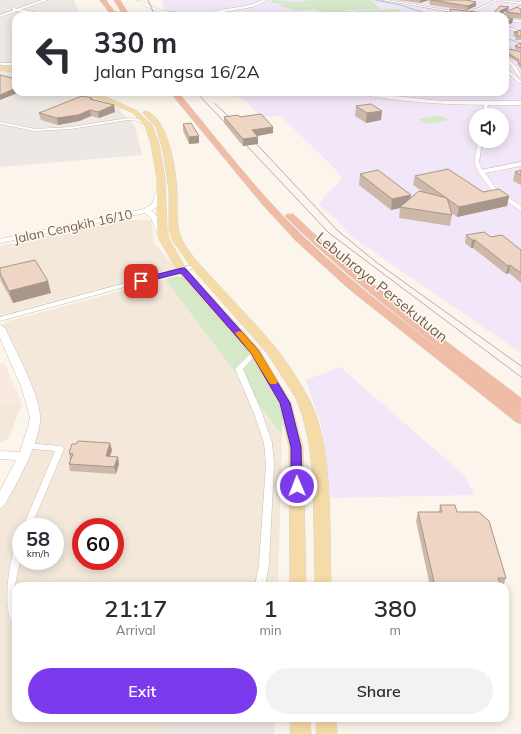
<!DOCTYPE html>
<style>
:root{--surface:#fff;--page:#f2f2f3;--text:#2b2b33;--muted:#7c7c81;--accent:#7c3aed}
body{margin:0;font-family:Mulish,sans-serif;background:var(--page);color:var(--text);height:100vh;display:flex;flex-direction:column;font-size:15px;white-space:nowrap}
*{box-sizing:border-box;margin:0}
p{font-size:13px;color:var(--muted)}
.icon{flex:none;width:22px;height:22px;fill:none;stroke:currentColor;stroke-width:2;stroke-linecap:round;stroke-linejoin:round}
.map{position:relative;flex:1;overflow:hidden}
.side{position:absolute;left:12px;top:582px;width:497px;height:140px;display:flex;flex-direction:column;background:var(--surface);border-radius:12px;box-shadow:0 2px 10px #0003}
.side>*{flex:none}
.banner{position:absolute;left:12px;top:12px;width:497px;height:84px;border-radius:12px;box-shadow:0 2px 10px #0003;background:#fff;color:var(--text);overflow:hidden}
.fabs{position:absolute;left:469px;top:108px;display:grid;gap:8px}
.fabs a{display:grid;place-items:center;width:40px;height:40px;border-radius:50%;background:var(--surface);box-shadow:0 2px 10px #0003;font-size:20px}
.speed{position:absolute;left:12px;top:518px;display:flex;gap:8px;font-size:20px;font-weight:700;text-align:center}
.speed>*{display:grid;place-content:center;width:52px;height:52px;border-radius:50%;background:var(--surface);box-shadow:0 2px 10px #0003;line-height:1}
.speed small{font-size:10px;font-weight:400}
.speed .limit{border:6px solid #d22;background:#fff;color:#111}
.pin{position:absolute;display:grid;place-items:center;width:34px;height:34px;color:#fff;margin:-17px;border-radius:8px;box-shadow:0 2px 6px #0006}
.me{position:absolute;width:44px;margin:-22px;rotate:359deg;stroke-linejoin:round;filter:drop-shadow(0 0 3px #0008)}
.turn{display:flex;align-items:center;gap:14px;height:84px;padding:0 16px;font-size:18px}
.turn .icon{width:52px;height:52px;stroke-width:2.5}
.turn b{display:block;font-size:28px;line-height:34px}
.eta{display:flex;justify-content:space-evenly;align-items:center;height:68px;text-align:center}
.eta b{font-size:24px;font-weight:600;line-height:28px}
.action{display:flex;gap:8px;margin-top:auto;padding:8px 16px}
.action a{flex:1;height:46px;border-radius:24px;background:var(--accent);color:#fff;font-size:16px;font-weight:600;line-height:46px;text-align:center}
.action a+a{background:var(--page);color:var(--text)}
.map>svg:first-child{display:block}
</style>
<div class="map">
<svg width="521" height="734" viewBox="0 0 521 734">
<rect width="100%" height="100%" fill="#fbf5eb"/>
<g fill="#f3e8da" fill-rule="evenodd">
<path d="M123,220H151L154,243L174,266L172,269L0,315V246Z"/>
<path d="M165,279L282,435L278,586H16V718H178L156,734H0V498L39,404L0,327L6,322ZM21,527H55V561H21ZM81,527H115V561H81Z"/>
<path d="M0,404H22L8,439L0,443Z"/>
</g>
<path fill="#fbe8e0" d="M4,362L22,404H0V363Z"/>
<g fill="#ede8e3">
<path d="M0,0H74L80,16H16V92H103L95,98L118,108L135,126L142,155L0,167Z"/>
<path d="M178,718H275L274,734H156Z"/>
</g>
<g fill="#f2e7f8" fill-rule="evenodd">
<path d="M162,0H521V353L349,235L338,221L319,205L326,194L339,183L341,177L336,170L281,116L261,117L243,99L226,92H505V16H160L164,10ZM476,115H502V141H476Z"/>
<path d="M340,367L465,476L474,495L330,498L322,428L306,380Z"/>
</g>
<g fill="#d5e9c9">
<path d="M272,0L297,2L311,0H371L380,9L339,10L348,11L358,16L318,11L319,10L312,9C303,13 288,8 279,6L281,4L271,2Z"/>
<path d="M399,9L407,16H360L355,11Z"/>
<path d="M439,115L449,120L428,124L418,119Z"/>
<path d="M177,276L182,277L255,356L283,402L282,435L165,279Z"/>
</g>
<g fill="none" stroke-linecap="round" stroke-linejoin="round">
<g stroke="#a7cdd6" stroke-width="1">
<path d="M375,0L400,5L434,16"/>
<path d="M505,38L521,43"/>
</g>
<defs>
<g id="street">
<path d="M137,0C142,0 153,8 160,10C173,13 187,12 198,16C178,16 153,14 137,0Z"/>
<path d="M382,0H388L459,12L458,13Z"/>
<path d="M495,0H498L470,14L468,13Z"/>
<path d="M521,6V8L503,16H500Z"/>
<path d="M13,8L35,12L42,16L12,10Z"/>
<path d="M208,15H249L250,16H207Z"/>
<path d="M505,18L521,21V23L505,20Z"/>
<path d="M505,26L521,31V33L505,28Z"/>
<path d="M505,45L514,50L521,52V54L512,52L505,47Z"/>
<path d="M505,57C512,61 521,71 521,79L509,63L505,60Z"/>
<path d="M0,63H16V65H1Z"/>
<path d="M505,67L521,81V83H519L505,70Z"/>
<path d="M486,102L488,103L487,115H483L484,103Z"/>
<path d="M128,118L140,119L150,125L148,126L138,121L128,120L71,129L35,131L0,124V122L35,129L71,127Z"/>
<path d="M478,141H482L479,163L483,172L481,173C471,166 476,152 478,141Z"/>
<path d="M196,264L199,266L198,267L0,321V317Z"/>
<path d="M255,350L258,352L243,369L262,413L272,443L274,465L269,564L265,586H255L259,564L266,465L264,443L254,413L235,369L253,351Z"/>
<path d="M26,443L60,446L63,447L64,449L31,527H23L55,451L23,448L22,446L23,444Z"/>
<path d="M21,538C21,544 21,549 21,554C20,568 14,582 14,597C13,607 16,616 16,625C0,616 10,559 16,542L18,539Z"/>
</g>
<g id="secondary">
<path d="M42,0H48L0,17V15Z"/>
<path d="M263,0H268L252,7L203,16C221,6 244,10 263,0Z"/>
<path d="M496,0L521,2V4L498,1Z"/>
<path d="M359,92L441,101H521V105C477,105 433,105 389,99C380,97 367,97 359,92Z"/>
<path d="M521,162V166L485,173L497,190L521,206V211L493,192L478,172L481,170Z"/>
<path d="M161,188L165,190L159,205L151,211L159,218L166,236L165,238H159L151,218L145,213L0,243V239L144,209L152,204L157,190Z"/>
<path d="M0,325L5,328C15,350 39,393 40,416C42,439 16,485 4,506L0,508V491L16,460L0,459V451L20,452L28,427L30,417L28,410L21,386L0,338Z"/>
</g>
<g id="primary">
<path d="M0,66L16,69V73L0,70Z"/>
<path d="M82,92H91L111,99L137,111L152,125L159,144L165,179L167,230L169,239L186,269L259,349L291,403L303,447L306,586H290L289,447L279,403L250,354L178,272L159,239L157,230V179L151,144L145,126L133,113Z"/>
<path d="M146,111C169,119 176,171 177,192C178,208 175,226 182,240C190,255 203,268 214,280C235,303 256,324 275,347C288,363 311,398 317,418C333,468 329,533 331,586H315L313,478L309,443L303,417L296,398L267,353L192,268L173,241L169,230V191L163,151L156,127L143,113Z"/>
<path d="M290,718H310L311,734H291Z"/>
<path d="M316,718H336L337,734H317Z"/>
</g>
<g id="highway">
<path d="M100,0H106L114,11L120,13V15L110,13Z"/>
<path d="M114,0H120L130,16H124Z"/>
<path d="M170,92H178C218,140 257,192 303,236C360,291 426,338 488,386C419,332 349,280 287,218L285,216L287,214H293C364,282 444,339 521,398V410L517,408L521,412V424L516,422L349,289L295,240L262,204Z"/>
</g>
</defs>
<use href="#street" stroke="#cdbeb1" stroke-width="1"/>
<use href="#secondary" stroke="#d2c0b1" stroke-width="1"/>
<use href="#primary" stroke="#d8d2ce" stroke-width="1"/>
<use href="#highway" stroke="#d8d2ce" stroke-width="1"/>
<use href="#street" fill="#fff" fill-rule="evenodd"/>
<use href="#secondary" fill="#fff" fill-rule="evenodd"/>
<use href="#primary" fill="#f5dba8" fill-rule="evenodd"/>
<use href="#highway" fill="#f1bca6" fill-rule="evenodd"/>
<g stroke="#b9a9c6" stroke-width="1">
<path d="M148,0L155,16"/>
<path d="M196,92L329,233L521,377"/>
<path d="M214,103L236,123"/>
<path d="M249,136L337,230L376,262L521,366"/>
</g>
</g>
<g fill="#ceb8a9">
<path d="M396,0H429L420,3Z"/>
<path d="M429,0H466L476,6L467,10L430,5Z"/>
<path d="M509,7L508,10L502,13L505,16H451L450,12V9L493,14Z"/>
<path d="M521,9V19L505,17L506,12Z"/>
<path d="M505,17L513,19L512,23L507,25L505,24Z"/>
<path d="M521,30V40H515L516,37L513,36L514,32Z"/>
<path d="M521,44V51L515,49V46Z"/>
<path d="M506,52H521V69L517,64L518,62L505,55Z"/>
<path d="M92,98V99L114,105L115,112L99,118L91,116L79,121L58,125L41,120L39,113Z"/>
<path d="M356,106L381,120L366,123L355,116Z"/>
<path d="M224,117H240L273,127V133L257,136L258,144L243,146L224,123Z"/>
<path d="M183,124L199,136V143L189,144L183,131Z"/>
<path d="M521,170V185L513,181L515,172Z"/>
<path d="M360,174L411,195L410,198L422,191L413,185L415,176L483,192L509,196L507,206L457,217L452,213V215L450,226L399,218L400,208L391,210L359,185Z"/>
<path d="M466,235L491,237L521,250V283L509,273L506,274L473,248H471L465,243Z"/>
<path d="M0,268L51,293L13,303L1,281L0,277Z"/>
<path d="M112,450L110,457L119,464L116,474L70,471L69,464L70,460L69,453Z"/>
<path d="M440,505L457,512L506,578L503,586H430L416,521L418,512H439Z"/>
</g>
<g fill="#a79689">
<path d="M420,0H429L420,3Z"/>
<path d="M476,2V6L467,10L468,6Z"/>
<path d="M509,7L508,10L499,15L500,11Z"/>
<path d="M513,19L512,23L507,25V21Z"/>
<path d="M16,88V92H20L0,100V95Z"/>
<path d="M398,92H409L398,94Z"/>
<path d="M114,105L115,112L99,118L98,112Z"/>
<path d="M90,110L91,116L79,121L58,125L57,118Z"/>
<path d="M382,111L381,120L366,123L367,113Z"/>
<path d="M273,127V133L252,137V130Z"/>
<path d="M199,136V143L189,144V137Z"/>
<path d="M258,137V144L243,146V139Z"/>
<path d="M411,195L409,206L400,207V208L391,210L392,199Z"/>
<path d="M509,196L507,206L457,217L459,207Z"/>
<path d="M472,240H475L473,248H471Z"/>
<path d="M510,265L509,273L506,274L508,266Z"/>
<path d="M48,281L51,293L13,303L9,291Z"/>
<path d="M110,443L112,450L107,463L106,456Z"/>
<path d="M118,457L119,464L116,474L114,467Z"/>
</g>
<g fill="#efd6c4" stroke="#a79689">
<path d="M431,0H466L476,2L468,6Z"/>
<path d="M500,6L509,7L500,11V13L505,14V16H452L450,9L493,14Z"/>
<path d="M517,7L521,9V14L506,12Z"/>
<path d="M187,13L202,15V16H190Z"/>
<path d="M384,15L385,16H369Z"/>
<path d="M505,17L513,19L507,21L505,20Z"/>
<path d="M521,30V36H516L518,33L514,32Z"/>
<path d="M520,43L521,44V48L515,46Z"/>
<path d="M510,49L521,52V65L518,61L519,60L506,52Z"/>
<path d="M0,75L16,79V88L0,95Z"/>
<path d="M82,96L92,98L90,99L114,105L98,112L90,110L78,115L57,118L39,113Z"/>
<path d="M371,104L382,111L367,113L356,106Z"/>
<path d="M261,114L273,127L252,130L258,137L243,139L224,117L238,115L240,117Z"/>
<path d="M191,123L199,136L189,137L183,124Z"/>
<path d="M448,169L483,192L499,189L509,196L459,207L415,176Z"/>
<path d="M378,170L411,195L392,199L360,174Z"/>
<path d="M521,170V175L515,172Z"/>
<path d="M419,191L447,198L452,215L400,207Z"/>
<path d="M484,232L491,237L502,235L521,250V273L510,265L508,266L475,240H472L466,235Z"/>
<path d="M35,260L48,281L9,291L0,273V268Z"/>
<path d="M78,441L110,443L106,456L118,457L114,467L69,464L73,454L69,453L72,444H76Z"/>
<path d="M440,505H455L457,512H479L489,521L506,578H498L501,586H435L418,512H442Z"/>
</g>
<path fill="#7c3aed" stroke="#51269a" d="M182,268H185L258,350L290,403L301,447L302,486L301,489L297,490L293,489L291,486V447L280,403L251,353L181,273L141,283L138,281L139,279Z"/>
<path fill="#f59e0b" d="M239,331L242,332L258,350L278,382L276,384H270L251,353L235,333Z"/>
<g text-anchor="middle" dominant-baseline="central" stroke-width="3" stroke-linejoin="round" paint-order="stroke">
<g font-size="13" fill="#755e4f" stroke="#fef9f1">
<text transform="translate(73 226) rotate(-12)">Jalan Cengkih 16/10</text>
</g>
<g font-size="15" fill="#755e4f" stroke="#fef9f1">
<text transform="translate(382 287) rotate(39)">Lebuhraya Persekutuan</text>
</g>
</g>
</svg>
<div class="fabs">
<a><svg class="icon" aria-label="sound" viewBox="0 0 24 24"><path d="M4 9h4l5-4v14l-5-4H4zM17 9q2 3 0 6"/></svg></a>
</div>
<div class="speed"><div>58<small>km/h</small></div><div class="limit">60</div></div>
<div class="pin" style="left:141px;top:281px;background:#d93025"><svg class="icon" aria-label="arrive" viewBox="0 0 24 24"><path d="M6 21V4h12l-3 4 3 4H6"/></svg></div>
<svg class="me" style="left:297px;top:486px" viewBox="-20 -20 40 40"><circle r="17" fill="#7c3aed" stroke="#fff" stroke-width="3"/><path d="M0-11L8 9 0 5-8 9z" fill="#fff"/></svg>
<div class="banner">
<div class="turn"><svg class="icon" aria-label="left" viewBox="0 0 24 24"><path d="M17 20v-9H6M10 6l-5 5 5 5"/></svg><div><b>330 m</b>Jalan Pangsa 16/2A</div></div>
</div>
<section class="side">
<div class="eta">
<div><b>21:17</b><p>Arrival</p></div>
<div><b>1</b><p>min</p></div>
<div><b>380</b><p>m</p></div>
</div>
<div class="action"><a>Exit</a><a>Share</a></div>
</section>
</div>
